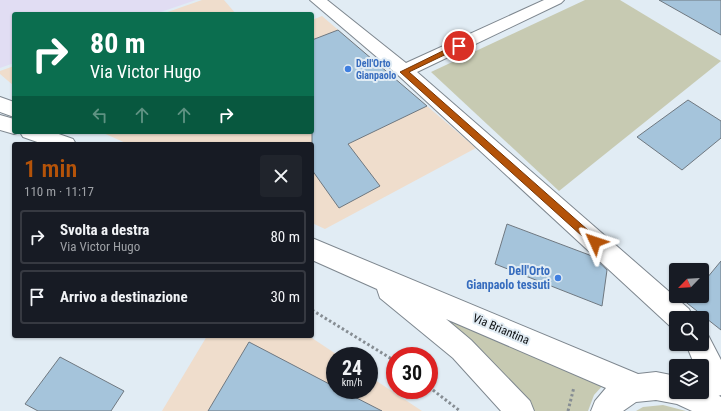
<!DOCTYPE html>
<html lang="it">
<meta charset="utf-8">
<style>
:root{--surface:#171b24;--page:#20242c;--text:#f1f3f6;--muted:#9ea1a6;--line:#363941;--accent:#b45309}
body{margin:0;font-family:"Roboto Condensed",sans-serif;background:var(--page);color:var(--text);height:100vh;display:flex;flex-direction:column;font-size:15px;white-space:nowrap}
*{box-sizing:border-box;margin:0}
p{font-size:13px;color:var(--muted)}
.icon{flex:none;width:22px;height:22px;fill:none;stroke:currentColor;stroke-width:2;stroke-linecap:round;stroke-linejoin:round}
.map{position:relative;flex:1;overflow:hidden}
.side{position:absolute;left:12px;top:142px;width:302px;height:196px;display:flex;flex-direction:column;background:var(--surface);border-radius:4px;box-shadow:0 1px 3px #0004}
.side>*{flex:none}
.banner{position:absolute;left:12px;top:12px;width:302px;height:122px;border-radius:4px;box-shadow:0 1px 3px #0004;background:#0b6e4f;color:#fff;overflow:hidden}
.needle{width:26px;rotate:245deg}
.tools{position:absolute;left:669px;top:263px;display:grid;gap:8px}
.tools a{display:grid;place-items:center;width:40px;height:40px;border-radius:4px;background:var(--surface);box-shadow:0 1px 3px #0004;font-size:20px}
.speed{position:absolute;left:326px;top:347px;display:flex;gap:8px;font-size:20px;font-weight:700;text-align:center}
.speed>*{display:grid;place-content:center;width:52px;height:52px;border-radius:50%;background:var(--surface);box-shadow:0 1px 3px #0004;line-height:1}
.speed small{font-size:10px;font-weight:400}
.speed .limit{border:6px solid #d22;background:#fff;color:#111}
.pin{position:absolute;display:grid;place-items:center;width:34px;height:34px;color:#fff;margin:-17px;border:2px solid #fff;border-radius:50%;box-shadow:0 1px 4px #0007}
.me{position:absolute;width:44px;margin:-22px;rotate:312deg;stroke-linejoin:round;filter:drop-shadow(0 0 3px #0008)}
.turn{display:flex;align-items:center;gap:14px;height:84px;padding:0 12px;font-size:18px}
.turn .icon{width:52px;height:52px;stroke-width:2.5}
.turn b{display:block;font-size:28px;line-height:34px}
.lanes{display:flex;align-items:center;height:38px;padding:0 12px;background:#0003;justify-content:center;gap:20px;direction:ltr}
.lanes .off{opacity:.35}
.round{display:grid;place-items:center;flex:none;width:42px;height:42px;border-radius:4px;background:var(--page)}
.headline{display:flex;align-items:center;justify-content:space-between;height:68px;padding:0 12px}
h1{font-size:24px;font-weight:600;line-height:30px;color:var(--accent)}
ul{padding:0;list-style:none}
li{display:flex;align-items:center;gap:12px;height:54px;margin:0 8px 6px;padding:0 4px;border:2px solid var(--line);border-radius:4px}
li div{flex:1}
li b{display:block;font-size:15px}
li em{font-style:normal}
.map>svg:first-child{display:block}
</style>
<div class="map">
<svg width="721" height="411" viewBox="0 0 721 411">
<rect width="100%" height="100%" fill="#e1ecf4"/>
<g fill="#efddcc">
<path d="M202,0H224L236,14H162Z"/>
<path d="M322,16L476,148L325,229L312,223V144H128L101,132H312V20Z"/>
<path d="M14,66V86L0,74V71Z"/>
<path d="M207,336H309L339,356H335V390H369V376L422,411H162Z"/>
</g>
<path fill="#e1ddf3" d="M0,0H196L155,14H14V63L0,68Z"/>
<g fill="#c7cab2">
<path d="M585,0H620L721,61L559,191L431,72Z"/>
<path d="M417,301L605,383L594,395L588,411H530Z"/>
<path d="M663,405L686,411H636L643,407Z"/>
</g>
<g fill="#a5c4db" stroke="#6f7880">
<path d="M659,0H721V35Z"/>
<path d="M338,30L427,106L348,144L380,186L339,208L312,170V40Z"/>
<path d="M688,100L721,121V138L682,170L637,137Z"/>
<path d="M507,224L592,256L607,270L602,306L495,264Z"/>
<path d="M721,261V330L678,296H702V284Z"/>
<path d="M249,342L335,387V390H341L382,411H208Z"/>
<path d="M60,357L124,391L111,411H38L25,404Z"/>
</g>
<g fill="none" stroke-linecap="round" stroke-linejoin="round">
<defs>
<g id="minor">
<path d="M310,0H327L406,63L544,0H564L561,3L417,72L689,309L693,318H676V329L671,327L398,75Z"/>
<path d="M702,332L708,335L721,360V394L712,398L702,394V366H695L686,344H702Z"/>
</g>
<path id="tertiary" d="M721,367V395L702,402L692,398L690,392H702V374Z"/>
<g id="secondary">
<path d="M0,97L14,102V117L0,112Z"/>
<path d="M0,115L14,119V132H53L73,139L76,144H43L23,137L20,132L14,134L0,130Z"/>
<path d="M312,238L638,374L656,372L676,376V392H702V386L721,397V411H692L677,404L656,400L636,402L623,411H591L595,401L606,388L446,319L471,340L530,401L534,411H501L453,358L380,298L377,289L312,260Z"/>
</g>
</defs>
<use href="#minor" stroke="#7e878f" stroke-width="2"/>
<use href="#tertiary" stroke="#7e878f" stroke-width="2"/>
<use href="#secondary" stroke="#7e878f" stroke-width="2"/>
<g stroke="#868d93" stroke-width="3" stroke-dasharray="2.5 2.5" stroke-linecap="butt">
<path d="M312,310L395,361"/>
<path d="M429,387L460,411"/>
<path d="M568,411L574,387"/>
</g>
<use href="#minor" fill="#fff" fill-rule="evenodd"/>
<use href="#tertiary" fill="#fff" fill-rule="evenodd"/>
<use href="#secondary" fill="#fff" fill-rule="evenodd"/>
</g>
<path fill="#b45309" stroke="#753606" d="M459,43L462,46L461,47L409,72L598,239L600,242L598,245H592L400,72Z"/>
<g fill="#3f7fe0" stroke="#e1ecf4" stroke-width="1.5">
<circle cx="348" cy="69" r="4"/>
<circle cx="558" cy="278" r="4"/>
</g>
<g text-anchor="middle" dominant-baseline="central" stroke-width="4" stroke-linejoin="round" paint-order="stroke">
<g font-size="10" font-weight="bold" fill="#366cbe" stroke="#e1ecf4" text-anchor="start">
<text x="356" y="63">Dell'Orto<tspan x="356" dy="12">Gianpaolo</tspan></text>
</g>
<g font-size="12" font-weight="bold" fill="#366cbe" stroke="#e1ecf4" text-anchor="end">
<text x="550" y="271">Dell'Orto<tspan x="550" dy="14">Gianpaolo tessuti</tspan></text>
</g>
<g font-size="12" fill="#0e1114" stroke="#e1ecf4">
<text transform="translate(501 329) rotate(23)">Via Briantina</text>
</g>
</g>
</svg>
<div class="tools">
<a><svg class="needle" viewBox="-14 -14 28 28"><path d="M0-13l5 13h-10z" fill="#e53935"/><path d="M0 13l5-13h-10z" fill="#9ea1a6"/></svg></a>
<a><svg class="icon" aria-label="search" viewBox="0 0 24 24"><circle cx="10" cy="10" r="6"/><path d="M15 15l6 6"/></svg></a>
<a><svg class="icon" aria-label="layers" viewBox="0 0 24 24"><path d="M12 4l9 5-9 5-9-5zM3 14l9 5 9-5"/></svg></a>
</div>
<div class="speed"><div>24<small>km/h</small></div><div class="limit">30</div></div>
<div class="pin" style="left:459px;top:46px;background:#d93025"><svg class="icon" aria-label="arrive" viewBox="0 0 24 24"><path d="M6 21V4h12l-3 4 3 4H6"/></svg></div>
<svg class="me" style="left:595px;top:242px" viewBox="-20 -20 40 40"><path d="M0-17L14 15 0 8-14 15z" fill="#b45309" stroke="#fff" stroke-width="4"/></svg>
<div class="banner">
<div class="turn"><svg class="icon" aria-label="right" viewBox="0 0 24 24"><path d="M7 20v-9h11M14 6l5 5-5 5"/></svg><div><b>80 m</b>Via Victor Hugo</div></div>
<div class="lanes"><svg class="icon off" aria-label="left" viewBox="0 0 24 24"><path d="M17 20v-9H6M10 6l-5 5 5 5"/></svg><svg class="icon off" aria-label="ahead" viewBox="0 0 24 24"><path d="M12 20V5M6 11l6-6 6 6"/></svg><svg class="icon off" aria-label="ahead" viewBox="0 0 24 24"><path d="M12 20V5M6 11l6-6 6 6"/></svg><svg class="icon" aria-label="right" viewBox="0 0 24 24"><path d="M7 20v-9h11M14 6l5 5-5 5"/></svg></div>
</div>
<section class="side">
<div class="headline"><div><h1>1 min</h1><p>110 m · 11:17</p></div><a class="round"><svg class="icon" aria-label="close" viewBox="0 0 24 24"><path d="M6 6l12 12M18 6L6 18"/></svg></a></div>
<ul>
<li><svg class="icon" aria-label="right" viewBox="0 0 24 24"><path d="M7 20v-9h11M14 6l5 5-5 5"/></svg><div><b>Svolta a destra</b><p>Via Victor Hugo</p></div><em>80 m</em></li>
<li><svg class="icon" aria-label="arrive" viewBox="0 0 24 24"><path d="M6 21V4h12l-3 4 3 4H6"/></svg><div><b>Arrivo a destinazione</b></div><em>30 m</em></li>
</ul>
</section>
</div>
